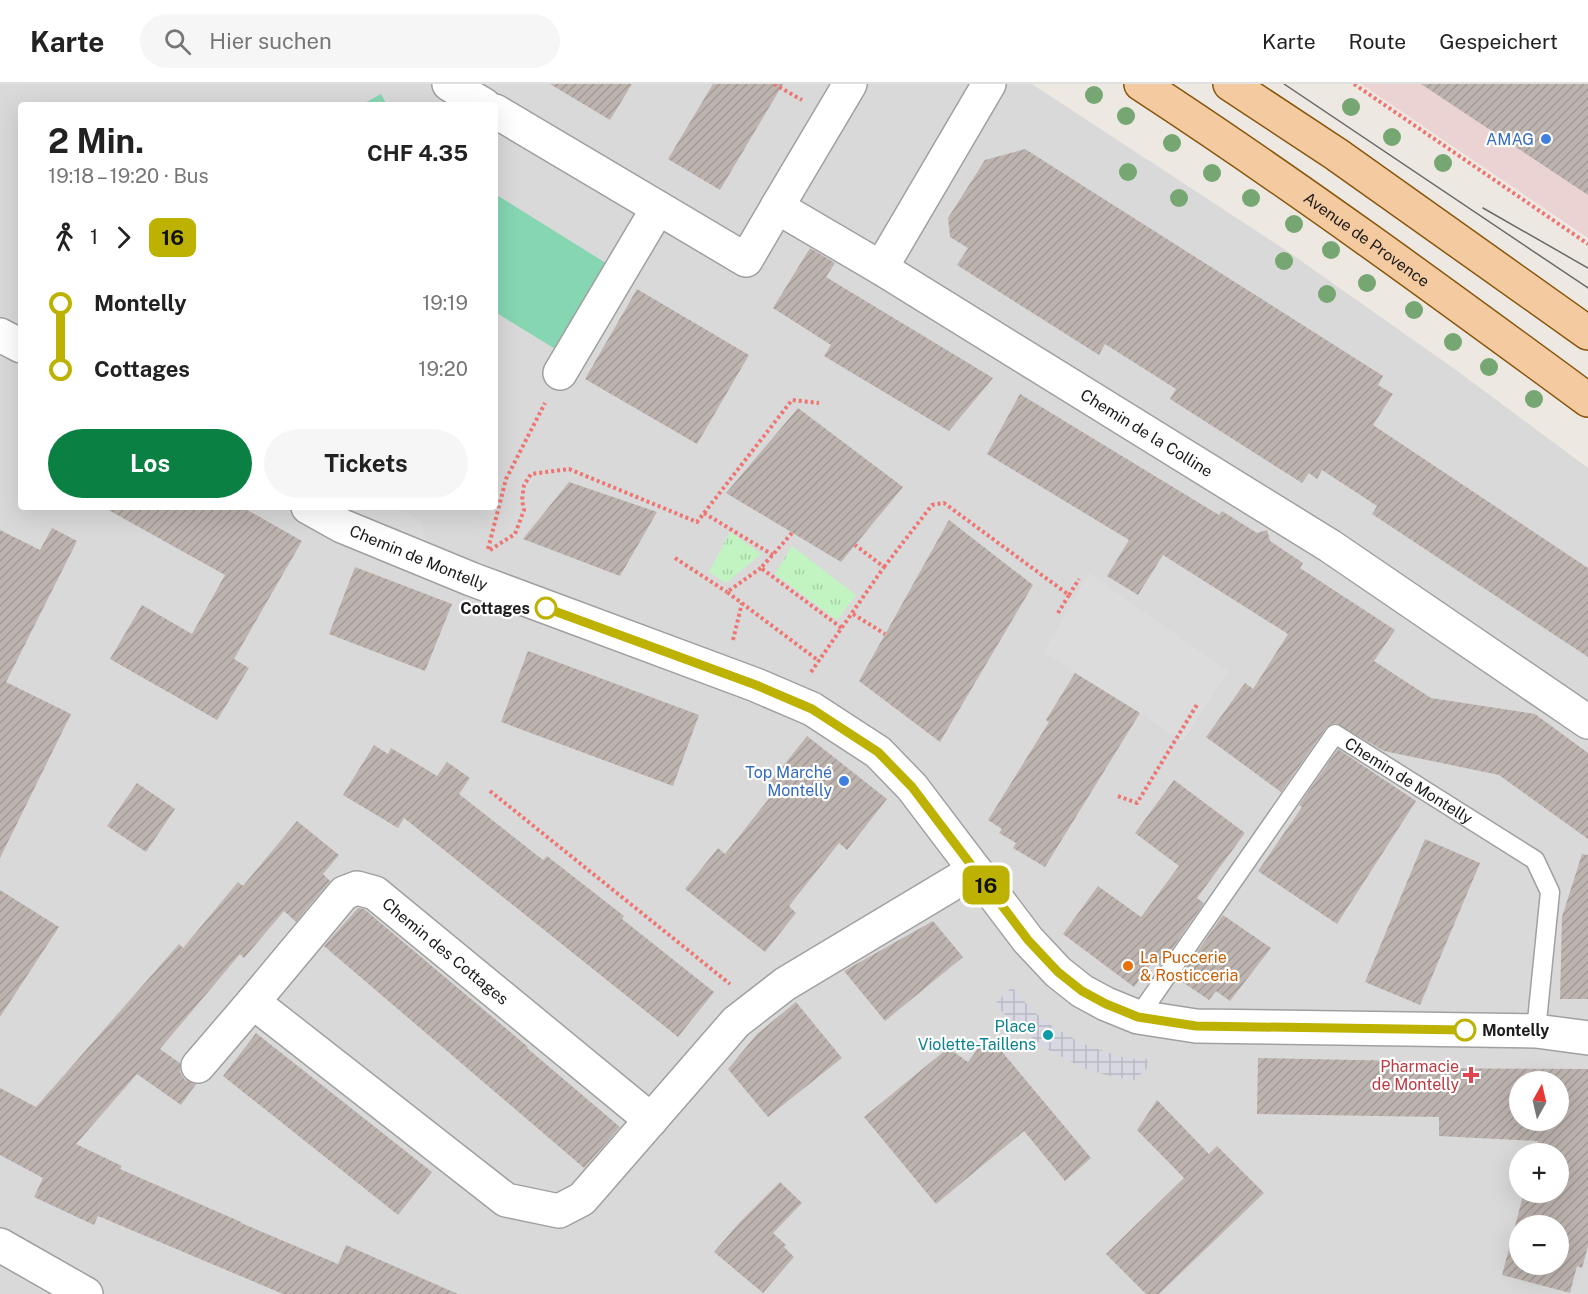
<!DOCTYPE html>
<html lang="de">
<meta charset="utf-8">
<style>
:root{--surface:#fff;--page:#f6f6f6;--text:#222;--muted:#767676;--line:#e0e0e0;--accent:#0b8043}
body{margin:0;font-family:"Public Sans",sans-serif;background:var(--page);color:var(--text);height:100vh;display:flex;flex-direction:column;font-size:22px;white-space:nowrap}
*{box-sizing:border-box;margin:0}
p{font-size:20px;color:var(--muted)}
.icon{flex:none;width:33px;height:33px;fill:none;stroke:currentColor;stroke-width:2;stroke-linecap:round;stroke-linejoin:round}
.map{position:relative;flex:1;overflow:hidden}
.panel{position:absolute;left:18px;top:18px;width:480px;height:408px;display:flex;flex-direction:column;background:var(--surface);border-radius:6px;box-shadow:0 6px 24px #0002}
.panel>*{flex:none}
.badge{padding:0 12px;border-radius:9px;font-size:21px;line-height:39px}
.needle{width:39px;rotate:8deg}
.fabs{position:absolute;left:1509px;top:987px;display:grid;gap:12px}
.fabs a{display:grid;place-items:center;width:60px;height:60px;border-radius:50%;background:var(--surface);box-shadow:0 6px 24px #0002;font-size:30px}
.map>.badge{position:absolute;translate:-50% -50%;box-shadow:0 0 0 3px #fff}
.legs{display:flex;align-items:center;gap:9px;height:66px;padding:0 30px;font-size:20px}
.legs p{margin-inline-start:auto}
.summary{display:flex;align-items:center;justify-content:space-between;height:102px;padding:0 30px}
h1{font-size:33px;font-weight:700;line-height:45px}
.action{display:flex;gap:12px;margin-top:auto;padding:12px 30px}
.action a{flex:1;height:69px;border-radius:36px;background:var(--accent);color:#fff;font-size:24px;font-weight:700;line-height:69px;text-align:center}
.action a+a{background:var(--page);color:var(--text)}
ul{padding:0 30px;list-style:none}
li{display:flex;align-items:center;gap:21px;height:66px;font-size:22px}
li i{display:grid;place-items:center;width:9px;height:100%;margin:0 8px;background:currentColor}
li i::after{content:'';width:15px;height:15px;margin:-8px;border:4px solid;border-radius:50%;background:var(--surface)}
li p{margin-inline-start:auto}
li:first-child i{background:linear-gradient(#0000 50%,currentColor 0)}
li:last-child i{background:linear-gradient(currentColor 50%,#0000 0)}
header{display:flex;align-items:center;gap:36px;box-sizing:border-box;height:84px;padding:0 30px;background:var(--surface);border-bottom:2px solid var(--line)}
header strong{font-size:28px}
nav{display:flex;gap:33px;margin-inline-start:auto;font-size:21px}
.search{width:420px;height:54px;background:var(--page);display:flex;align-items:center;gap:15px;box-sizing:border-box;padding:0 21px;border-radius:33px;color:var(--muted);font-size:22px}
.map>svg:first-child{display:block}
</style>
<header>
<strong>Karte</strong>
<div class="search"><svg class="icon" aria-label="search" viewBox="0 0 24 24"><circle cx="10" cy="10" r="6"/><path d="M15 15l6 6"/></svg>Hier suchen</div>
<nav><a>Karte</a><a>Route</a><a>Gespeichert</a></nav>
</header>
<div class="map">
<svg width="1588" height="1210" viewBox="0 0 1588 1210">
<defs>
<pattern id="park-tufts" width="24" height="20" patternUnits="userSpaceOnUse" patternTransform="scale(1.5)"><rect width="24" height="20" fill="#c2f4c2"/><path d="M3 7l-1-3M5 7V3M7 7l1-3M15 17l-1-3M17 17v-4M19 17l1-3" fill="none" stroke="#a6d1a6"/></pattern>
<pattern id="plaza-grid" width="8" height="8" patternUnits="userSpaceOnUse" patternTransform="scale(1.5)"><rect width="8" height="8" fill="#d7d8e2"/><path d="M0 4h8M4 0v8" fill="none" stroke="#b8b9c1"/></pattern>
<pattern id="building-hatch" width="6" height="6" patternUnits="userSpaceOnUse" patternTransform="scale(1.5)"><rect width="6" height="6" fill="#bdb4af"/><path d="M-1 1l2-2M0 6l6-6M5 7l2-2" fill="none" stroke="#a29a96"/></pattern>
</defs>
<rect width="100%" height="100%" fill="#ede8e2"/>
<!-- residential -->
<path fill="#dad9d9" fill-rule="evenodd" d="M 0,0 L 1032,0 L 1287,167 L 1456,286 L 1588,384 L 1588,1210 L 0,1210 ZM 21,21 L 495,21 L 495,423 L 21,423 ZM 1520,998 L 1558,998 L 1558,1036 L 1520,1036 ZM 1520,1070 L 1558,1070 L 1558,1108 L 1520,1108 ZM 1520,1142 L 1558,1142 L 1558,1180 L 1520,1180 Z"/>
<!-- commercial -->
<polygon fill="#ecd3d3" points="1361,0 1588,0 1588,154"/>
<!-- park -->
<g fill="url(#park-tufts)">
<polygon points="730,448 761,470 726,499 709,488"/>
<polygon points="792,462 856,511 837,536 775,490"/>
</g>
<!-- pitch -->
<g fill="#86d6b2">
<polygon points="381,10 387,21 361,21"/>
<polygon points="495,110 609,181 557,266 495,228"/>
</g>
<!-- parking -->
<g fill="#dcdcdc">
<polygon points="345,423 395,423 421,436 425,456 413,459"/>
<polygon points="1089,489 1228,587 1183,657 1044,568"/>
</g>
<!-- plaza -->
<polygon fill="url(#plaza-grid)" points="1012,903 1031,925 1050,941 1081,959 1103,967 1129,975 1148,975 1147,984 1135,996 1113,993 1083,984 1047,965 1018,944 995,920"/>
<!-- building -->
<g fill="url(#building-hatch)" fill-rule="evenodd">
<polygon points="550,0 632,0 610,36"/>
<polygon points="713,0 783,0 720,106 668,75"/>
<polygon points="1421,0 1588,0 1588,111"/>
<polygon points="1025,65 1383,292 1378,301 1393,310 1373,341 1588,484 1588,573 1372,430 1377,422 1322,386 1317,395 1309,389 1302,399 1170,315 1176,305 1105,260 1099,271 957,181 968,164 950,153 948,134 985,76"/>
<polygon points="810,164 835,179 826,193 993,294 949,347 824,272 831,261 773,224"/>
<polygon points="637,205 749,271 697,360 585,295"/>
<polygon points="1020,310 1219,431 1222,427 1257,449 1267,446 1270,457 1303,479 1300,484 1395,546 1374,577 1431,614 1535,630 1588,669 1588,755 1499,691 1384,667 1336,639 1331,640 1326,644 1281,708 1206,653 1245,599 1253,605 1288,550 1163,471 1138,511 1107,492 1129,456 987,370"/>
<polygon points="798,324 903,403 841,478 726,409"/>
<polygon points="569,398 657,428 620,492 523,455"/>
<polygon points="103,423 242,423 302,457 234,575 249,584 217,636 110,575 142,521 192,550 225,491"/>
<polygon points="949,436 1033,501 940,658 859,597"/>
<polygon points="52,444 77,457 6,598 71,630 0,774 0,446 40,466"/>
<polygon points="355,483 452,520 425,587 329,550"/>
<polygon points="528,567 699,631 673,702 501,638"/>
<polygon points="1075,589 1140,629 1045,783 1013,764 1016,759 999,749 1002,745 988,736 1049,638 1046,636"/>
<polygon points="807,652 887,715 847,766 839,759 789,822 796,829 765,868 685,805 718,764 725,770 775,707 768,701"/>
<polygon points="374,661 388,670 391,664 437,692 447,678 470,694 459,710 543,776 547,772 624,832 622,835 714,908 678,953 404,734 398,744 343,711"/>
<polygon points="1338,665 1416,717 1337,840 1258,787 1302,723 1299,721"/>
<polygon points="1174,696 1245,749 1197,814 1204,819 1160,882 1153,877 1134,903 1063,850 1098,802 1141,833 1179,782 1135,749"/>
<polygon points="137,699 175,725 146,768 107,742"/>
<polygon points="297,737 339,771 323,790 330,797 296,838 284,827 244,874 240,870 160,965 180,979 180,988 185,996 196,1000 181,1021 137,990 76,1060 122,1082 120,1085 241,1138 241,1139 338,1180 346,1161 458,1210 283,1210 98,1132 94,1141 34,1113 43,1094 0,1071 0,1004 36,1023 179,860 183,864 238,798 243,802"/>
<polygon points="1425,755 1480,779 1420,921 1365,898"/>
<polygon points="1582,770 1588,771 1588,915 1560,915 1562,833"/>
<polygon points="0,806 59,843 0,933"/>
<polygon points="358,824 364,825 528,963 527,964 620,1043 584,1084 324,862"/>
<polygon points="1223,831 1271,864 1230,917 1216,907 1209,916 1178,895"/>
<polygon points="933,837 963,873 885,937 844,887"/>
<polygon points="796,918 842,974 768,1033 728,985 757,950"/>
<polygon points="256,949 432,1088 398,1131 223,992"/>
<polygon points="988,951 1091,1074 1065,1097 1024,1047 936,1120 864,1033 948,964 968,978"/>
<path d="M 1258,974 L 1406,977 L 1406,984 L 1588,985 L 1588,1162 L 1582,1184 L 1577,1182 L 1570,1209 L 1502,1191 L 1524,1108 L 1558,1108 L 1558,1070 L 1534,1070 L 1538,1057 L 1439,1052 L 1439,1033 L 1257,1030 ZM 1520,998 L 1558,998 L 1558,1036 L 1520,1036 ZM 1520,1142 L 1558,1142 L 1558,1180 L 1520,1180 Z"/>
<polygon points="1157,1016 1209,1070 1217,1062 1264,1109 1159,1210 1146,1210 1106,1170 1184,1094 1137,1046"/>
<polygon points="780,1098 802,1119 773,1149 786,1161 784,1163 794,1173 763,1209 714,1168 739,1139"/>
</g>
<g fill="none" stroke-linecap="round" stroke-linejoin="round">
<!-- lane casing -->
<g stroke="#a0a0a0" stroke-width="21">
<g id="lane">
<path id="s1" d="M 1138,933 L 1335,650 L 1535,776 L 1550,808 L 1536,947"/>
</g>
</g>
<!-- street casing -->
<g stroke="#a0a0a0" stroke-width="36">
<g id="street">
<polyline points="449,0 484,21"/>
<path id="s2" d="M 989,0 L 881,184 L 1330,462 L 1588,638"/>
<polyline points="495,27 746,176 777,123 881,184"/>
<polyline points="777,123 850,0"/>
<polyline points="0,251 21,262"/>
<polyline points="560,289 658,124"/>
<path id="s3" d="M 308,423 L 342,442 L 471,495 L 756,601 L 812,625 L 878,668 L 912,703 L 1028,856 L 1058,888 L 1082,907 L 1106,920 L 1138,933 L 1196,942 L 1536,947 L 1588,954"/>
<path id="s4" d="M 253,918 L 344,809 L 357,804 L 375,809 L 651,1036"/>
<polyline points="198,982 253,918 506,1116 559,1127 582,1115 736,938 785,900 975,786"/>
<polyline points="0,1161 86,1210"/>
</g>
</g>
<!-- primary casing -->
<g stroke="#88560c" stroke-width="36">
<g id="primary">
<path id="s5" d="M 1141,0 C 1294,100 1441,208 1588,316"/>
<polyline points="1230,0 1336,70 1588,249"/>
</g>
</g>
<!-- path -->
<g stroke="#ee7672" stroke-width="4" stroke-dasharray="3 3" stroke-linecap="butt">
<polyline points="774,0 802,16"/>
<polyline points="1354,0 1588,160"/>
<polyline points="704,429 792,316 819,319"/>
<polyline points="792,449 761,484 843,545"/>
<polyline points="488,465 506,395 545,319"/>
<polyline points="490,466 515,450 524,426 522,416 524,401 531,390 569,385 697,438 704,429 773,471"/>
<polyline points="675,474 727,508"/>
<polyline points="884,483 932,421 944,419 1069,511 1058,529"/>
<polyline points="761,484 727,508 819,577"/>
<polyline points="1069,511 1079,495"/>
<polyline points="853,530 885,550"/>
<polyline points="733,556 742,519"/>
<polyline points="811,588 884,483 855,461"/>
<polyline points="490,707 730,900"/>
<polyline points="1118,712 1137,719 1198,619"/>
</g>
<!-- lane -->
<use href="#lane" stroke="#fff" stroke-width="18"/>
<!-- street -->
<use href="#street" stroke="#fff" stroke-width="33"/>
<!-- primary -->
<use href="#primary" stroke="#f4caa0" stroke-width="33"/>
<!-- tram -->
<g stroke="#6a6a6a" stroke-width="1.5">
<polyline points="1284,0 1588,204"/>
<polyline points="1483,124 1588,184"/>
</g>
</g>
<!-- trees -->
<g fill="#76a671">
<circle cx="1094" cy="11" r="9"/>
<circle cx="1351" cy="23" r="9"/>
<circle cx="1126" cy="32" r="9"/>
<circle cx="1392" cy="53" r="9"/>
<circle cx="1172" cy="59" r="9"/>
<circle cx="1443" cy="79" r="9"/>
<circle cx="1128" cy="88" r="9"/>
<circle cx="1212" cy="89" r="9"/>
<circle cx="1179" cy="114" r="9"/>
<circle cx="1251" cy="114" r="9"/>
<circle cx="1294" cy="140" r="9"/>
<circle cx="1331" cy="166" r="9"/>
<circle cx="1284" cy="177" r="9"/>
<circle cx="1367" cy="199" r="9"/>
<circle cx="1327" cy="210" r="9"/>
<circle cx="1414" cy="226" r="9"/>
<circle cx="1453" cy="258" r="9"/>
<circle cx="1489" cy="283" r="9"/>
<circle cx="1534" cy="315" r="9"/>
</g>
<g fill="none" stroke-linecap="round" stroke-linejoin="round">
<!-- line-1 casing -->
<g stroke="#fff" stroke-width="14">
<polyline id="line-1" points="546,524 756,601 812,625 878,668 912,703 1028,856 1058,888 1082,907 1106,920 1138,933 1196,942 1465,946"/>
</g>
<!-- line-1 -->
<use href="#line-1" stroke="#bdb202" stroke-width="9"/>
</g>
<!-- markers -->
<g fill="#3f7fe0" stroke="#fff" stroke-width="2">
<circle cx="1546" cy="55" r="6"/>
<circle cx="844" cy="697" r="6"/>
</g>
<g fill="#fff" stroke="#bdb202" stroke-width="3">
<circle cx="546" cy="524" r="10"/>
<circle cx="1465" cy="946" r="10"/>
</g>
<circle fill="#e8710a" stroke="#fff" stroke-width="2" cx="1128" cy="882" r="6"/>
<circle fill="#0f9aa8" stroke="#fff" stroke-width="2" cx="1048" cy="951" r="6"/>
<path fill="#e0444e" stroke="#fff" stroke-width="2" d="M1468 982h6v6h6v6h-6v6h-6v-6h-6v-6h6z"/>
<g text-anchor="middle" stroke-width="4.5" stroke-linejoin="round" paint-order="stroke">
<!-- shop labels -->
<g font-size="16" fill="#366cbe" stroke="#fff" text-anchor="end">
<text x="1534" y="61">AMAG</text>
<text x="832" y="694">Top Marché<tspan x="832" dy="18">Montelly</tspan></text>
</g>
<!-- street labels -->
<g font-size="16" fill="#1c1c1c" stroke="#fff">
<text dy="6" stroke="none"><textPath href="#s5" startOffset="274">Avenue de Provence</textPath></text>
<text dy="6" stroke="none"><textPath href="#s2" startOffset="526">Chemin de la Colline</textPath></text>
<text dy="6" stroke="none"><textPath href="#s3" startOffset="122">Chemin de Montelly</textPath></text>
<text dy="6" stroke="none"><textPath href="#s1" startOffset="432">Chemin de Montelly</textPath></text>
<text dy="6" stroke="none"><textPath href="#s4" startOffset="266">Chemin des Cottages</textPath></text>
</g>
<!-- stop labels -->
<g font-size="16" font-weight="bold" fill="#1c1c1c" stroke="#fff" text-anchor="end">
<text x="530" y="530">Cottages</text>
<text x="1482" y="952" text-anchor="start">Montelly</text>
</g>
<!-- food labels -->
<g font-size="16" fill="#c56008" stroke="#fff" text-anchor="start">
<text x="1140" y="879">La Puccerie<tspan x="1140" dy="18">&amp; Rosticceria</tspan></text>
</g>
<!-- culture labels -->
<g font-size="16" fill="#0d838f" stroke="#fff" text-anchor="end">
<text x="1036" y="948">Place<tspan x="1036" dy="18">Violette-Taillens</tspan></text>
</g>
<!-- health labels -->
<g font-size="16" fill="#be3a42" stroke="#fff" text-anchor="end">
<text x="1459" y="988">Pharmacie<tspan x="1459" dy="18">de Montelly</tspan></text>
</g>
</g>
</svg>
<div class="fabs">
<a><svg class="needle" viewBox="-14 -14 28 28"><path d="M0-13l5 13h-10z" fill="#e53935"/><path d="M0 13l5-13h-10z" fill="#767676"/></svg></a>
<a>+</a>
<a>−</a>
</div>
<b class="badge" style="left:986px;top:801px;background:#bdb202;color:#111">16</b>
<section class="panel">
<div class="summary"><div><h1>2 Min.</h1><p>19:18 – 19:20 · Bus</p></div><b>CHF 4.35</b></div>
<div class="legs"><svg class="icon" aria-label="walk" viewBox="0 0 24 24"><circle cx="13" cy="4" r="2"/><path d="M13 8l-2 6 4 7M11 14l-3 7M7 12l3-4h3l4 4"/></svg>1<svg class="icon" aria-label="forward" viewBox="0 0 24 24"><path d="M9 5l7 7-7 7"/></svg><b class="badge" style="background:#bdb202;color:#111">16</b></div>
<ul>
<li><i style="color:#bdb202"></i><b>Montelly</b><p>19:19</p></li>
<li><i style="color:#bdb202"></i><b>Cottages</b><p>19:20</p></li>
</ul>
<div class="action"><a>Los</a><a>Tickets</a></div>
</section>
</div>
